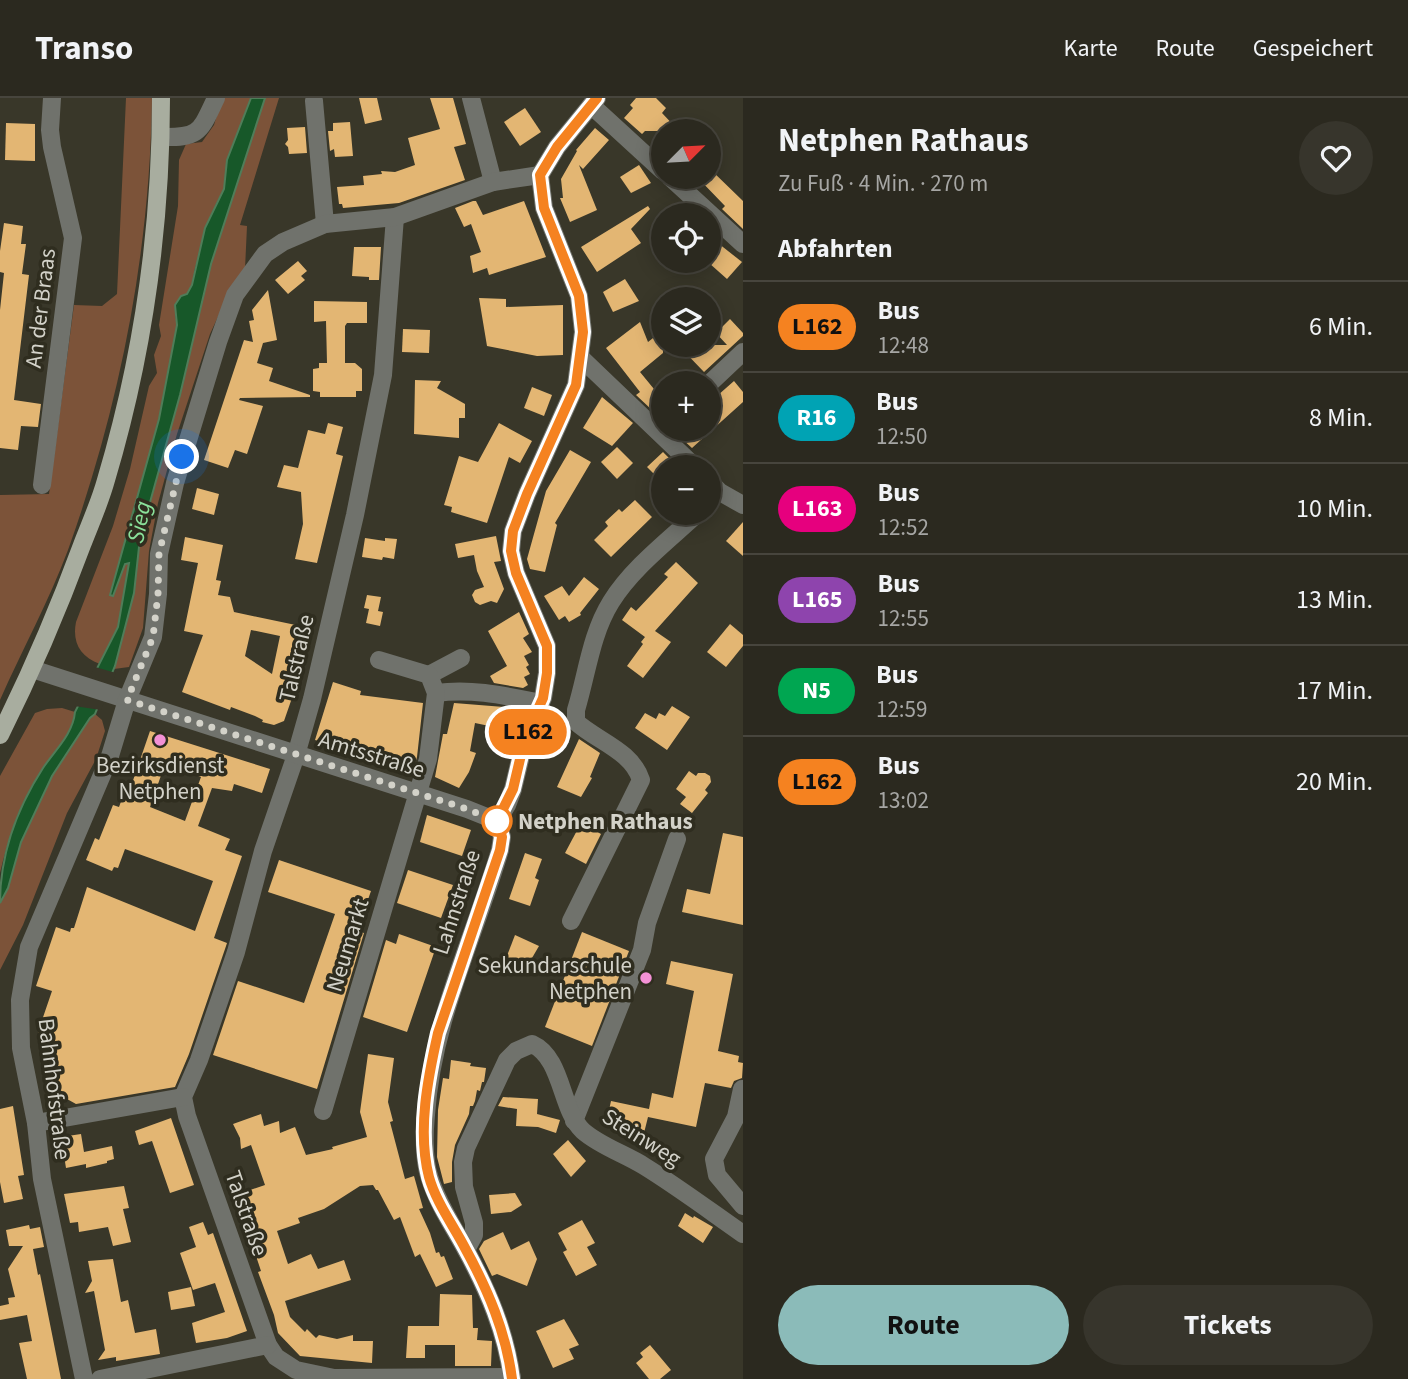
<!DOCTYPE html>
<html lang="de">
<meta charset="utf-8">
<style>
:root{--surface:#2b291f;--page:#37352c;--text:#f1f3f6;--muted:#a6a6a4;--line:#47453d;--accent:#8bbbb9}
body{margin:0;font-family:"Source Sans 3",sans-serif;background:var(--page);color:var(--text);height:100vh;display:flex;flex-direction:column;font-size:26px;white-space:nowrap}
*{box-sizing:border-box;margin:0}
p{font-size:23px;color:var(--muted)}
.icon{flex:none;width:38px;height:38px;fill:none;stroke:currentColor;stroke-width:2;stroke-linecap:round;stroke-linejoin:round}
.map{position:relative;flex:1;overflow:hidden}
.drawer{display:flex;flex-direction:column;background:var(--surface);width:665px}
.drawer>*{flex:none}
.badge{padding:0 14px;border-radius:23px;font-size:24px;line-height:46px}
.needle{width:46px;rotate:66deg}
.fabs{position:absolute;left:651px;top:21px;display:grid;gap:14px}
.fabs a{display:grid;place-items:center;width:70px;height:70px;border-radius:50%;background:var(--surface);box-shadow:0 4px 18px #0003,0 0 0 2px var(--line);font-size:35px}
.you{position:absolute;width:35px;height:35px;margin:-18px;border:5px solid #fff;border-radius:50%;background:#1a73e8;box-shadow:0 0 0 10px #1a73e833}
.map>.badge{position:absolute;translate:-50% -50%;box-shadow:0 0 0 4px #fff}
h2{padding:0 35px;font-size:26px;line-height:63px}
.round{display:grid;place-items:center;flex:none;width:74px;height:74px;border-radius:37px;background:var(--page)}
.head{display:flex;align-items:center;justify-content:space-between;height:119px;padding:0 35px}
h1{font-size:33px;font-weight:700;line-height:52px}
.action{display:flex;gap:14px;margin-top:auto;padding:14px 35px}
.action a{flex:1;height:80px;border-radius:42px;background:var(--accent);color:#111;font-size:28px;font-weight:700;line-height:80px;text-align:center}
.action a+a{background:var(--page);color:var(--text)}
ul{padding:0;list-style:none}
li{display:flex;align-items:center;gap:21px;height:91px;padding:0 35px;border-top:2px solid var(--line)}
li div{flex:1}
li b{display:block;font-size:26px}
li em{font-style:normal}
li .badge{min-width:77px;font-weight:700;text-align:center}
header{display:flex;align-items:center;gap:42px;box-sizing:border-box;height:98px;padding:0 35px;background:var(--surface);border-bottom:2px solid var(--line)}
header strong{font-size:33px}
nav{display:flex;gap:38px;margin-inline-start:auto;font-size:24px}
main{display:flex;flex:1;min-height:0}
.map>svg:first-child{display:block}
</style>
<header>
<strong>Transo</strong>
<nav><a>Karte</a><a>Route</a><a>Gespeichert</a></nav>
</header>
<main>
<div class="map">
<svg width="743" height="1281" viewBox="0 0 743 1281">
<rect width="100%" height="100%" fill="#393729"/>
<!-- green -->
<g fill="#7c5339">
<path d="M 126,0 L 152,0 C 150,154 120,307 68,452 C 49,503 22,552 0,602 L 0,397 L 49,396 L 74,207 L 102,208 L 117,196 Z"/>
<path d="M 222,0 L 251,0 L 227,62 L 224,91 L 216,106 L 195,170 L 192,187 L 175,216 L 177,227 L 159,321 L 110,497 L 116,490 L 125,466 L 130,465 L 118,529 L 100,566 C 80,559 72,544 76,524 L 113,428 L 130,371 L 149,288 L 157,275 L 154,257 L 161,238 L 159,227 L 178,108 L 179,62 L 186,46 L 202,44 L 214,27 Z"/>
<polygon points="265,0 279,0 240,127 247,128 245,171 233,186 210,236 177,336 158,405 149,453 143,530 129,569 114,571 134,495 140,440 180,297 211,166"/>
<path d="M 62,610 L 75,614 C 73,638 53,654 41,675 C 22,707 8,739 0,775 L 0,678 L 35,615 L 47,611 Z"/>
<polygon points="95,616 102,622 105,633 96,661 67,715 23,827 0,872 0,805 8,790 21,744 52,678 90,620"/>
</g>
<!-- water -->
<path fill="#175829" stroke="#4f7d59" stroke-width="2" d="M 251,0 L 265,0 L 211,166 L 180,297 L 140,440 L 134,495 L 115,568 L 95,616 L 90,620 L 52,678 L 21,744 L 8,790 L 0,805 C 0,755 16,712 43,670 C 55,652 73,636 75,614 L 118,529 L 129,465 L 125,466 L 113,498 L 110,497 L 159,321 L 177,227 L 175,207 L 181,198 L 187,196 L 192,187 L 205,130 L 224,91 L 227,62 Z"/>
<!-- pier -->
<polygon fill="#393729" points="95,569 116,575 101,612 74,608"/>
<!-- building -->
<g fill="#e3b673" fill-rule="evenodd">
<polygon points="359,0 377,0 382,22 365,26"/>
<polygon points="430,0 453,0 466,46 454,49 465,82 399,105 343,110 342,106 339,106 337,89 364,87 363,78 382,76 381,73 395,74 415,67 408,40 440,31"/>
<polygon points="636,0 656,0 666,10 662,15 679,33 645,33 642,36 624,20 633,10 630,7"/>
<polygon points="525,10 541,34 520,48 504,24"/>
<polygon points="350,24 353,58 335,59 334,51 330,53 328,33 333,33 333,25"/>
<polygon points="6,25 35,26 35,63 5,62"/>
<polygon points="305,29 307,55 289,56 288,49 285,46 288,42 287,30"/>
<polygon points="595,30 609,42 583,71 579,67 597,112 570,124 560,100 563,100 561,81 577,53 576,52"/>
<polygon points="639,67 651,85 631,95 620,79"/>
<polygon points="709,70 743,103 743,131 722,111 725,108 697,79 709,79"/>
<polygon points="473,103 476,103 483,117 524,103 546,159 489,177 487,170 473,175 470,158 481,154 471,126 464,129 455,110"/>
<polygon points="648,108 650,111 631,131 641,145 597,174 581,149"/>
<polygon points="4,125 23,128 21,146 26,146 22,176 29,177 14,302 41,306 38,329 21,328 18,352 0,350 0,212 4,175 0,174 0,153"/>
<polygon points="709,138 742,164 727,181 709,165"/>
<polygon points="354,149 381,149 379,182 369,182 369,179 352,178"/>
<polygon points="298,163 307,173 301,178 305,182 288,196 275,182"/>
<polygon points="625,181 639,203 613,214 603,194"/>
<polygon points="268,192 277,242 263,245 257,265 273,270 269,283 310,297 310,299 240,300 239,302 263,308 247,356 235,352 228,370 204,362 244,242 253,244 249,223 254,222 252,212"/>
<polygon points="479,200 506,201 506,209 563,207 563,257 537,258 487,248"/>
<polygon points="314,203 367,204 367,225 347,225 345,228 345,265 355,265 362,271 362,293 356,293 356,299 320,299 320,294 313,293 313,271 319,270 319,265 327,265 326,223 314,224"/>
<polygon points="730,221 743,235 743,238 704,274 678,247 727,247 716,235"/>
<polygon points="640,224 648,244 663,232 663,255 640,274 663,302 652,312 636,297 640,294 606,250"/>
<polygon points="403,231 430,232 429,255 402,254"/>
<polygon points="415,282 441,283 437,290 465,306 465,320 459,320 459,340 414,336"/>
<polygon points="734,283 743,294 743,304 692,350 681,340 692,331 709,331 709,305"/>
<polygon points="532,289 552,297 544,318 524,310"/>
<polygon points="602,299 633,325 612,348 583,330"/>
<polygon points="328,325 343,329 336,356 343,358 317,465 295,461 303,426 301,394 277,389 284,367 298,370 308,332 325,336"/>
<polygon points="499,325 532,343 520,365 509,359 487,425 451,414 452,409 444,407 459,358 478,364"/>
<polygon points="617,349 633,365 617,381 601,364"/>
<polygon points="570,352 591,364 555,425 557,427 545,474 530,471 527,461 546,393"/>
<polygon points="663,354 678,369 663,369 663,385 647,369"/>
<polygon points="197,390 219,396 214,417 192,411"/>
<polygon points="635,402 652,419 611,459 594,442 608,428 605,424 619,411 622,414"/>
<polygon points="743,424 743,458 726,443"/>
<polygon points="496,438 501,463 494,464 504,491 497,505 491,503 480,507 475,504 472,497 475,492 484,489 477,473 474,457 458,460 455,446"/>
<path d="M 185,439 L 223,447 L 216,482 L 221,483 L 218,497 L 230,499 L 234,514 L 310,530 L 301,574 L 284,623 L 274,627 L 262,624 L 263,622 L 255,618 L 231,609 L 230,612 L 182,594 L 203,537 L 184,533 L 198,465 L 181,462 ZM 251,532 L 280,538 L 272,576 L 245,558 Z"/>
<polygon points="365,440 385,443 385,440 397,441 394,461 383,459 382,462 362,459"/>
<polygon points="676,464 698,485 655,533 671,544 643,580 627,568 643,546 641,544 645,539 622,522 631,509 636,513 668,479 664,476"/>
<polygon points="584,479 599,491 580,515 581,517 569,524 565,518 559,522 544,498 562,488 569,498"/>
<polygon points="367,497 381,499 378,513 383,514 380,528 366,525 369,511 364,510"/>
<polygon points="519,514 529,536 523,540 532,554 524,558 529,567 526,569 530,576 524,579 528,587 523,590 494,585 490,578 507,568 488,533"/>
<polygon points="730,526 743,537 743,548 726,569 707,554"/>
<polygon points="333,584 361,593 360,597 423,605 417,659 412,675 341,653 342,650 315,642"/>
<polygon points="454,605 504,609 499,630 475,625 470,653 476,655 469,674 459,690 435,679 443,636 447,636"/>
<polygon points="672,608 690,619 667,652 635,630 645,615 656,621 659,615 665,618"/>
<path d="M 150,633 L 270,671 L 262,695 L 234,686 L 232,693 L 212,690 L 198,728 L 230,741 L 225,752 L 242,758 L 214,840 L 227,845 L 225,851 L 189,956 L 175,989 L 76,1006 L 49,991 L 38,934 L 52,893 L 36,888 L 56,829 L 70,834 L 71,830 L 74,830 L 87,789 L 195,833 L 213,783 L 125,751 L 118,770 L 114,769 L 112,773 L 86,762 L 95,740 L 99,742 L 113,707 L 119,709 L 123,698 L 127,700 ZM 165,666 L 201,679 L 185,723 L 150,709 Z"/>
<polygon points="579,641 600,655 590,679 592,680 581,699 557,689"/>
<polygon points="689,673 696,678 698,675 705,675 710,678 711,684 705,692 708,695 692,715 680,706 686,699 676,691"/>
<polygon points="427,717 471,732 462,758 420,744"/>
<polygon points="581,725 601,736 586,766 565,755"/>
<polygon points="723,735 743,739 743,827 682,814 687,791 710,796"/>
<polygon points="525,755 542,761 535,780 539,782 530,808 509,801"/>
<polygon points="279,762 371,793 357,833 364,835 317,991 213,957 238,883 304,905 335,816 268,794"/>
<polygon points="408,772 453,787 441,820 397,805"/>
<polygon points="582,834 629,853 592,948 545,929"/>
<polygon points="399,836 436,849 407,934 363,919 386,842 396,846"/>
<polygon points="515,837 539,848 525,872 505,863"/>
<polygon points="671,863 733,876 718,953 739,958 738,964 743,965 742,980 734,983 731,990 705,985 696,1029 648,1019 644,1035 606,1026 611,1003 649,1011 652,995 673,1000 694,893 666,886"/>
<polygon points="368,956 394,960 388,1004 393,1023 390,1024 405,1081 414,1078 423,1110 419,1111 430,1135 436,1155 439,1154 441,1159 444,1158 453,1181 436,1189 420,1156 415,1159 400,1119 394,1122 378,1092 376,1092 373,1087 360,1088 324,1111 298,1120 300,1125 277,1133 288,1166 311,1156 318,1171 344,1162 351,1182 285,1203 290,1219 305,1234 307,1231 316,1240 319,1237 337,1241 353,1237 353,1243 373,1243 372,1265 300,1258 278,1235 274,1217 258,1174 261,1173 255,1155 257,1154 235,1097 265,1087 251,1047 241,1051 240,1040 233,1026 261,1016 264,1028 279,1023 280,1035 295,1029 306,1057 333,1051 332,1049 367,1039 360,1014"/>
<polygon points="451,962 471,965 470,968 486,970 484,984 482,984 480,993 477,992 475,1003 473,1008 470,1008 469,1016 455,1047 452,1064 452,1084 444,1086 437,1059 438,1012 443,980 449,981"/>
<polygon points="503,999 538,1001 537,1016 560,1022 556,1035 538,1029 516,1028 517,1011 498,1008"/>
<polygon points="13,1008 24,1077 18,1078 23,1101 4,1105 0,1084 0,1011"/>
<polygon points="171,1020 194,1087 170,1095 152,1043 139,1047 135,1033"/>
<polygon points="81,1036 84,1054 112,1048 114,1061 107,1063 107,1065 86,1070 86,1066 66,1070 61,1039"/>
<polygon points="568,1042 586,1063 571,1079 553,1056"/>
<polygon points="124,1088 129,1110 123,1111 131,1144 113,1148 108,1129 79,1134 78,1124 70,1125 64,1096"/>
<polygon points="515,1095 522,1107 511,1114 491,1116 489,1097"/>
<polygon points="685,1115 693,1120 694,1118 713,1129 703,1145 678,1128"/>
<polygon points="582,1122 595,1145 587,1149 597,1167 576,1178 563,1154 567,1152 558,1135"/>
<polygon points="203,1124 208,1137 213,1135 247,1233 227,1240 196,1245 192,1225 225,1214 215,1185 193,1192 180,1155 196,1149 189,1129"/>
<polygon points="29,1127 30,1131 40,1129 44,1149 33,1151 38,1177 40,1176 61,1281 27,1281 19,1245 32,1243 27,1217 0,1222 0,1208 9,1206 8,1200 15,1199 8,1171 23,1148 9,1148 6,1132"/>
<polygon points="503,1134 511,1152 529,1143 537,1161 527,1188 497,1176 492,1178 479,1151 484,1143"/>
<polygon points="113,1161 121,1204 128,1202 135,1235 156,1231 160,1256 116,1263 116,1259 98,1262 105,1252 94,1193 85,1195 92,1183 88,1163"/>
<polygon points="191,1189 195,1208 171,1212 168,1194"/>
<polygon points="440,1196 472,1197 473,1230 478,1230 477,1242 492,1243 491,1268 455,1268 455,1247 425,1247 425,1260 406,1260 408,1228 439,1228"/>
<polygon points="564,1221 579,1247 569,1251 574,1261 553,1270 536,1233"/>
<polygon points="650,1247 671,1272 660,1281 649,1281 636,1265 643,1259 640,1255"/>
</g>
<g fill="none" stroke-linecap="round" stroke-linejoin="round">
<!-- minor -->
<g stroke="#70726c" stroke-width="18">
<polyline points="471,0 493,84"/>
<polyline points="314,3 325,126"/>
<polyline points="591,7 663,73"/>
<path d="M 161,39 C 201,40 200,33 216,0"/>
<polyline points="670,79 743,146"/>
<polyline points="395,119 383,277 355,417 312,601 296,657 263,753 236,854 199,962 183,999 187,1018 268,1247 276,1259 296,1272 334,1280 512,1279"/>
<polyline points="581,260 695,369"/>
<polyline points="709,286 743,254"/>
<polyline points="709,383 720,394 743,407"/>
<polyline points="42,387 73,140 52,49 50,32 52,0"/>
<polyline points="32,571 467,711 497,723"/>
<polyline points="429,577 461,560"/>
<path d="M 436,595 C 473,590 506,598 541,605"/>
<path d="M 571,823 L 641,682 C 632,653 597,643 576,624 L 576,612 C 587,576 591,536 611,504 C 632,470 669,442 698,415"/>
<polyline points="742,991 736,1019 714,1061 717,1077 743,1108"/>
<polyline points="323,1013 428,661 436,595 429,577 379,562"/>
<polyline points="574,1023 642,852 647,825 677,741"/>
<polyline points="36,1025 183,999"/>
<path d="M 466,1152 L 474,1137 L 474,1125 L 464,1089 L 463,1064 L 466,1050 L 507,962 L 516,953 L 532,946 C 563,960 560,1011 583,1033 C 600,1048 625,1056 644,1068 C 678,1089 710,1113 743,1136"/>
<polyline points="84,1281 42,1081 36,1025 21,950 20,902 29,849 110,658 127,602 153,539 158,496 159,456 175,385 218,244 235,197 265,156 283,144 325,126 395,119 493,84 540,77"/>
<polyline points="100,1281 268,1247"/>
<path d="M 512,1281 C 506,1234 488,1193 466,1152 C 453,1128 438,1106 430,1081 C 423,1061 424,1038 426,1017 C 432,924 474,840 500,752 L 502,739 L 497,723 L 507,707 L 513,691 L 525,641 L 543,600 L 547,575 L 547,548 L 516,475 L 511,453 L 513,433 L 527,396 L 576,287 L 583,234 L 579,198 L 544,110 L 540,77 L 557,49 L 597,0"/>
</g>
<!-- major -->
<path stroke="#a8ad9f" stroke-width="18" d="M 0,637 C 31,575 58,512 82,447 C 90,426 100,404 106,382 C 143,258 161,129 161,0"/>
</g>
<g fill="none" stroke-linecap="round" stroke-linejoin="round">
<!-- line casing -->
<g stroke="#fff" stroke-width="16">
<path id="line" d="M 512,1281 C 506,1234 488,1192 465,1150 C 453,1127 436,1104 429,1079 C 417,1033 428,979 438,935 L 500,752 L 502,739 L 497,723 L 513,691 L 525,640 L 543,600 L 547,575 L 547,548 L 516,475 L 511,453 L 513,433 L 527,396 L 576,287 L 583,234 L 579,198 L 544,110 L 540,77 L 557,49 L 597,0"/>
</g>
<!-- line -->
<use href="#line" stroke="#f58220" stroke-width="10"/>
<!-- walk -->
<polyline stroke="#d3d2c9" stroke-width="7" stroke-dasharray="0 12.6" points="182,359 159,456 158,496 153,539 127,602 467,711 497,723"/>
</g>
<!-- markers -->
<g fill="#f391d5" stroke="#2f2d1f" stroke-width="2.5">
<circle cx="160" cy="642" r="7"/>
<circle cx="646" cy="880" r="7"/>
</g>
<circle fill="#fff" stroke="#f58220" stroke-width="3.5" cx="497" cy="723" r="14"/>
<g text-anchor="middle" stroke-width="7" stroke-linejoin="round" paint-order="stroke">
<!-- street labels -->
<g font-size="23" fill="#d3d2c9" stroke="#2f2d1f">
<text transform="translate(40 210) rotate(-83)" y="8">An der Braas</text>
<text transform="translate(296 560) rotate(-77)" y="8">Talstraße</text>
<text transform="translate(372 656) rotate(17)" y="8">Amtsstraße</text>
<text transform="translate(456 804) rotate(-72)" y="8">Lahnstraße</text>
<text transform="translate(347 847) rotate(-73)" y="8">Neumarkt</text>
<text transform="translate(55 991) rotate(83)" y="8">Bahnhofstraße</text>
<text transform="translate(642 1039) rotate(32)" y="8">Steinweg</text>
<text transform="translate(247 1115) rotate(71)" y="8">Talstraße</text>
</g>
<!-- poi labels -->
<g font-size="23" fill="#d3d2c9" stroke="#2f2d1f">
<text x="160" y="675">Bezirksdienst<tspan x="160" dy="26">Netphen</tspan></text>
<text x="632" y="875" text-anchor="end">Sekundarschule<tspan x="632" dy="26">Netphen</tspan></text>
</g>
<!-- stop labels -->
<g font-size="23" font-weight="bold" fill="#d3d2c9" stroke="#2f2d1f" text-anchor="start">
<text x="518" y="731">Netphen Rathaus</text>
</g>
<!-- water labels -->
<g font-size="24" font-style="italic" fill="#8ae19a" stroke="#2f2d1f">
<text transform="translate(139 424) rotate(-79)" y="8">Sieg</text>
</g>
</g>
</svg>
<div class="fabs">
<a><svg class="needle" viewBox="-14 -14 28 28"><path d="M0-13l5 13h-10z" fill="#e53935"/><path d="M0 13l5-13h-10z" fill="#a6a6a4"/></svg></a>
<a><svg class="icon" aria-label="locate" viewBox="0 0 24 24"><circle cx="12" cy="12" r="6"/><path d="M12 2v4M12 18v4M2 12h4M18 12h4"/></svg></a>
<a><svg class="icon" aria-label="layers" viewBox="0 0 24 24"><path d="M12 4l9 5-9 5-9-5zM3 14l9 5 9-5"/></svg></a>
<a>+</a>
<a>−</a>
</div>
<div class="you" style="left:182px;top:359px"></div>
<b class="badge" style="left:528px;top:634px;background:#f58220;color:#111">L162</b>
</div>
<section class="drawer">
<div class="head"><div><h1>Netphen Rathaus</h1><p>Zu Fuß · 4 Min. · 270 m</p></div><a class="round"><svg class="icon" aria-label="heart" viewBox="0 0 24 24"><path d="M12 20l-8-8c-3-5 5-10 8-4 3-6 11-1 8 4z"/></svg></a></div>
<h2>Abfahrten</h2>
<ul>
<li><span class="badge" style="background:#f58220;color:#111">L162</span><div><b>Bus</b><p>12:48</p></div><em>6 Min.</em></li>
<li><span class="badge" style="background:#00a3b4;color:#fff">R16</span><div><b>Bus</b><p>12:50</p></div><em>8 Min.</em></li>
<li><span class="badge" style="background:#e6007e;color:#fff">L163</span><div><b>Bus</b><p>12:52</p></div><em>10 Min.</em></li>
<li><span class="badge" style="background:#8e44ad;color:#fff">L165</span><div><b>Bus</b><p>12:55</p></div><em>13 Min.</em></li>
<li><span class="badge" style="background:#00a651;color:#fff">N5</span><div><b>Bus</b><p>12:59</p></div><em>17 Min.</em></li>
<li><span class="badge" style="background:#f58220;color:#111">L162</span><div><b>Bus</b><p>13:02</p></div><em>20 Min.</em></li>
</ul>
<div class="action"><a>Route</a><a>Tickets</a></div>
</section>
</main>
